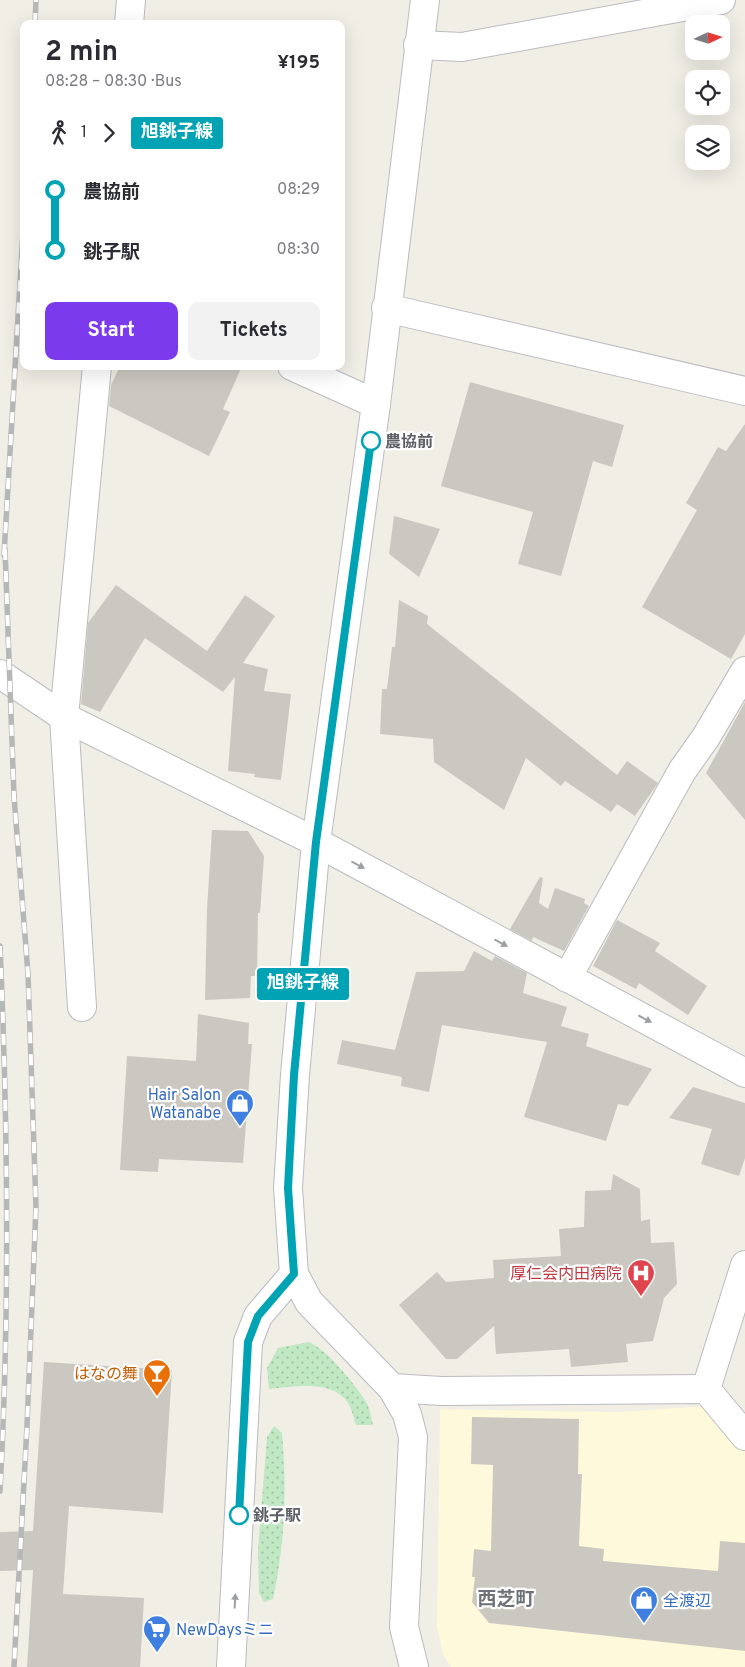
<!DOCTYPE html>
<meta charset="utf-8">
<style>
:root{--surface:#fff;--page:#f2f2f3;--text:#2b2b33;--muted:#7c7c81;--accent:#7c3aed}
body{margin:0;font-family:Overpass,"Noto Sans JP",sans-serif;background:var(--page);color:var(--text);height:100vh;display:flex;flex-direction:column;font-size:19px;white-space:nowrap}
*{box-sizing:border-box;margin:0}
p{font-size:16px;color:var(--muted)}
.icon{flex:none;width:28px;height:28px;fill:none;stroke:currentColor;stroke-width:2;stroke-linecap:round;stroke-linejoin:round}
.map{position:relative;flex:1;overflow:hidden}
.side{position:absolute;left:20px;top:20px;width:325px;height:350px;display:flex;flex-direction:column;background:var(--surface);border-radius:10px;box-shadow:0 5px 20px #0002}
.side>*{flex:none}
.badge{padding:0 10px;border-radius:4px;font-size:18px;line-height:32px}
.needle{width:32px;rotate:86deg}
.buttons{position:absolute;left:685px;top:15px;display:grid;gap:10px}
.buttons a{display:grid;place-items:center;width:45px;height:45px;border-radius:10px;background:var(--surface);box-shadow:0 5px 20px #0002;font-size:25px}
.map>.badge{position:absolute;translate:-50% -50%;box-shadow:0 0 0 2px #fff}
.legs{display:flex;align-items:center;gap:8px;height:55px;padding:0 25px;font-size:16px}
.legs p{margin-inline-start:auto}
.overview{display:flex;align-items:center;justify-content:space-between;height:85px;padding:0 25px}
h1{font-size:28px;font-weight:700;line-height:38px}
.primary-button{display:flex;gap:10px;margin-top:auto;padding:10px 25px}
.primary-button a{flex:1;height:58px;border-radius:10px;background:var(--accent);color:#fff;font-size:20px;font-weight:700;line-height:58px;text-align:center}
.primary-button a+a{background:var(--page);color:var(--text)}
ul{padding:0 25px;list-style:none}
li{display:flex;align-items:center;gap:18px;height:60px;font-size:19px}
li i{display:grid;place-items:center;width:8px;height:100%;margin:0 6px;background:currentColor}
li i::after{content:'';width:12px;height:12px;margin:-6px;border:4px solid;border-radius:50%;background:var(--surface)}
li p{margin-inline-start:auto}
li:first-child i{background:linear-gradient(#0000 50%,currentColor 0)}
li:last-child i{background:linear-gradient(currentColor 50%,#0000 0)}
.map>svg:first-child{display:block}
</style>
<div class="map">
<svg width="745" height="1667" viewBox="0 0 745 1667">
<defs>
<pattern id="garden-dots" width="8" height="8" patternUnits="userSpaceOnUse" patternTransform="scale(1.25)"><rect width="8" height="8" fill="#c0e9c3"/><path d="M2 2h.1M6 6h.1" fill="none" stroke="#9fc0a2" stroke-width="1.8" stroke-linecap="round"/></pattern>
</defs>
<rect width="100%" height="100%" fill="#f0eee5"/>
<!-- commercial -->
<polygon fill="#fff9db" points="736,1404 745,1416 745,1667 451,1667 443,1654 437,1627 440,1409 620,1412"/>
<!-- garden -->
<g fill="url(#garden-dots)">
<path d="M 309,1342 C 326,1349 356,1385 366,1402 C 370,1408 371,1418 373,1425 L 356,1425 C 354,1419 352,1409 348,1403 C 332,1379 294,1387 269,1389 L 267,1368 L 278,1348 Z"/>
<path d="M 274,1426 L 282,1433 C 287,1493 285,1541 273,1599 L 264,1602 L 259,1593 L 258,1549 L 267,1437 Z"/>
</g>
<!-- building -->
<g fill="#cbc8c2">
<polygon points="120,366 242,366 223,409 230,412 209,456 109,406 111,385"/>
<polygon points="470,382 624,425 612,467 593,461 561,576 518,564 533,512 441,486"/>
<polygon points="745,424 745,634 731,659 642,607 697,510 686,503 718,447 726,451"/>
<polygon points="394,516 440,529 419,577 389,554"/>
<polygon points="116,585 207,651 245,595 275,616 243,663 268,669 264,691 291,694 281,780 254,777 255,774 228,771 235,677 223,692 145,638 100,712 81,704 88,623"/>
<polygon points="399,600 428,616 427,624 617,775 627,761 658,783 635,816 617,804 611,812 565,781 561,786 526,758 504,810 434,762 433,739 380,734 382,689 387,689 392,647 395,647"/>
<polygon points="745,702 745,820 706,773"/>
<polygon points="212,830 248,831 264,856 260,913 258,913 257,976 251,976 250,998 205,1000 207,909"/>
<polygon points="540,877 543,878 539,903 548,909 555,888 585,899 584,903 589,906 564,951 533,937 532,941 510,929"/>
<polygon points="617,920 660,943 655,951 707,986 688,1015 639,983 636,989 593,966"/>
<polygon points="474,951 492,961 495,956 527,973 523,993 567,1007 561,1026 589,1034 586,1046 652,1069 628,1106 618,1104 606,1141 524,1117 547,1042 442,1025 429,1092 401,1086 402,1077 337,1064 342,1040 395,1050 416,972 464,971"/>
<polygon points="198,1014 249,1023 248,1044 252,1044 243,1163 159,1159 158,1172 120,1170 127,1056 196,1061"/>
<polygon points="693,1087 745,1103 745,1158 739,1176 701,1164 712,1129 669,1118"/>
<polygon points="613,1174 640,1189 641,1221 650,1219 651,1243 674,1242 677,1284 664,1298 653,1341 626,1344 628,1362 571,1367 569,1349 496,1354 494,1326 457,1359 446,1359 399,1305 437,1272 446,1282 494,1278 493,1260 561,1256 559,1229 584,1227 585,1191 611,1190"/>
<polygon points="44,1362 172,1370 163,1513 69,1506 63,1594 144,1598 140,1667 27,1667 33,1570 0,1571 0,1532 33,1531"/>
<polygon points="472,1417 579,1419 578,1474 582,1474 579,1546 604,1549 603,1561 718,1571 720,1541 745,1543 745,1651 489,1623 472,1602 475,1577 472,1577 474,1549 491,1551 493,1465 471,1464"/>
</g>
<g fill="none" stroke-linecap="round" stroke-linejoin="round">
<!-- minor casing -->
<g stroke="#b9bcc1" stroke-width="30">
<g id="minor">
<polyline points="129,24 131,0"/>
<polyline points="418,45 462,47 721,0"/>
<polyline points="386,308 745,391"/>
<polyline points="292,366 376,404"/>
<polyline points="0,674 64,717 316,842 745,1073"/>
<polyline points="567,978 682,771 706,737 745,671"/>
<polyline points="82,1007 64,717 97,366"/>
<polyline points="392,1388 441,1391 706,1389"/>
<polyline points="706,1389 745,1265"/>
<polyline points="706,1389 745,1436"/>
<polyline points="231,1667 248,1342 258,1316 294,1274"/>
<polyline points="414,1667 404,1627 413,1437 407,1414 392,1388 309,1302 294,1274 288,1188 295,1075 316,842 376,404 425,0"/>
</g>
</g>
<!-- minor -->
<use href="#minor" stroke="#fff" stroke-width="28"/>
<!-- rail casing -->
<g stroke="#b6b7b7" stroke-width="5.5">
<g id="rail">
<polyline points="35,24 36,0"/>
<polyline points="5,549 14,796 28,974 36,1207 27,1426 14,1667"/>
<polyline points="4,555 24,215"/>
<path d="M 0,946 C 8,1127 10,1309 0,1491"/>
</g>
</g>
<!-- rail -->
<use href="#rail" stroke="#fff" stroke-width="4" stroke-dasharray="11" stroke-linecap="butt"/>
</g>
<!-- one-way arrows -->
<defs><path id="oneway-solid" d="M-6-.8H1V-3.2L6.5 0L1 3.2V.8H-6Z" transform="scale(1.25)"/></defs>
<g fill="#9da0a3">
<use href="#oneway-solid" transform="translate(358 865) rotate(28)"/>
<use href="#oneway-solid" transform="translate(501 943) rotate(28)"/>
<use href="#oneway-solid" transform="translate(645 1019) rotate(28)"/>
<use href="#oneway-solid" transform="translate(235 1601) rotate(-87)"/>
</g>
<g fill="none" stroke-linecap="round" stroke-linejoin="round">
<!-- line-1 casing -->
<g stroke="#fff" stroke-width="11">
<polyline id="line-1" points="239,1515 248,1342 258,1316 294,1274 288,1188 294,1075 316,842 371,441"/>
</g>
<!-- line-1 -->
<use href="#line-1" stroke="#00a3b4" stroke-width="8"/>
</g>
<!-- icons -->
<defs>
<g id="shop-pin" transform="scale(1.4375)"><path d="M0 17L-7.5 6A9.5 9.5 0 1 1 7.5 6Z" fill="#3f7fe0" stroke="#fff"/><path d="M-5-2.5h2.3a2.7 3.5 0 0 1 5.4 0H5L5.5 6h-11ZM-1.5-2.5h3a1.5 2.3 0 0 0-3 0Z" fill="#fff"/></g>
<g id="hospital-pin" transform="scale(1.4375)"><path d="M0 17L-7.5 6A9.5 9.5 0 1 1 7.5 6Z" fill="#e0444e" stroke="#fff"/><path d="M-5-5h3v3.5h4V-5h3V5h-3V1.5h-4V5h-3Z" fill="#fff"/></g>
<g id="bar-pin" transform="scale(1.4375)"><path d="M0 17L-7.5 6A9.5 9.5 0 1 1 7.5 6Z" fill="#e8710a" stroke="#fff"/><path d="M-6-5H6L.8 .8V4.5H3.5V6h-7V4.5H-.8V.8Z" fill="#fff"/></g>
<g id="supermarket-pin" transform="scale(1.4375)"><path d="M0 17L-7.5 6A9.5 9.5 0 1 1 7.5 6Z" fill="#3f7fe0" stroke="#fff"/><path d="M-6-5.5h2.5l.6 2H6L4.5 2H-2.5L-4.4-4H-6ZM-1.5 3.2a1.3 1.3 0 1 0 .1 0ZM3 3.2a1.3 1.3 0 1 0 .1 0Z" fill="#fff"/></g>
</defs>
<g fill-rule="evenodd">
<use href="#shop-pin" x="240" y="1103"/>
<use href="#hospital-pin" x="641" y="1273"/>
<use href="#bar-pin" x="157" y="1373"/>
<use href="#shop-pin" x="644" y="1600"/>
<use href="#supermarket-pin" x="157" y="1629"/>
</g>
<!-- markers -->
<g fill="#fff" stroke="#00a3b4" stroke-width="2.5">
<circle cx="371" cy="441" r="9"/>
<circle cx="239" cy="1515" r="9"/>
</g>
<g text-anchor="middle" stroke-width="4.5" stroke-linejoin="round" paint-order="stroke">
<!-- stop labels -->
<g font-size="16" font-weight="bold" fill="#5c6066" stroke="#fff" text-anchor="start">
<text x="385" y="447">農協前</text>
<text x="253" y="1521">銚子駅</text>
</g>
<!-- shop labels -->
<g font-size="16" fill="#366cbe" stroke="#fff" text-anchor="start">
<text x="221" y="1100" text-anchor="end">Hair Salon<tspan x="221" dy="18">Watanabe</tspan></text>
<text x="663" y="1606">全渡辺</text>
<text x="176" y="1635">NewDaysミニ</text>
</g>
<!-- health labels -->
<g font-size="16" fill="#be3a42" stroke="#fff" text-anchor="end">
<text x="622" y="1279">厚仁会内田病院</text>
</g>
<!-- food labels -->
<g font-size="16" fill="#c56008" stroke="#fff" text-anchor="end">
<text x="138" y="1379">はなの舞</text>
</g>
<!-- quarter labels -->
<g font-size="19" font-weight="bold" fill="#6d7278" stroke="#fff">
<text x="506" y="1605">西芝町</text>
</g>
</g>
</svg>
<div class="buttons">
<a><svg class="needle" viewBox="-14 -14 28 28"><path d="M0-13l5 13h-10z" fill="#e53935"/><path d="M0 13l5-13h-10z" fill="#7c7c81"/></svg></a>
<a><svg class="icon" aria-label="locate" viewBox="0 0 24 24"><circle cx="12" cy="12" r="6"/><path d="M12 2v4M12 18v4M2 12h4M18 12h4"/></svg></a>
<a><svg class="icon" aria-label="layers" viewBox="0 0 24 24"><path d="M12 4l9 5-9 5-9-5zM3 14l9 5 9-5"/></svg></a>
</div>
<b class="badge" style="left:303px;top:984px;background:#00a3b4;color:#fff">旭銚子線</b>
<section class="side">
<div class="overview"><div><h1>2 min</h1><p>08:28 – 08:30 · Bus</p></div><b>¥195</b></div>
<div class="legs"><svg class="icon" aria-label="walk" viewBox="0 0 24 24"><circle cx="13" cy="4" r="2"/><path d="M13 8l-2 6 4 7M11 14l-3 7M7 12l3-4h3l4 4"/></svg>1<svg class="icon" aria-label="forward" viewBox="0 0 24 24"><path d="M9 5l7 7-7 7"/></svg><b class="badge" style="background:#00a3b4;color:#fff">旭銚子線</b></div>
<ul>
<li><i style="color:#00a3b4"></i><b>農協前</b><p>08:29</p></li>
<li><i style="color:#00a3b4"></i><b>銚子駅</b><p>08:30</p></li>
</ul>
<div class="primary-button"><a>Start</a><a>Tickets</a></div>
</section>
</div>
